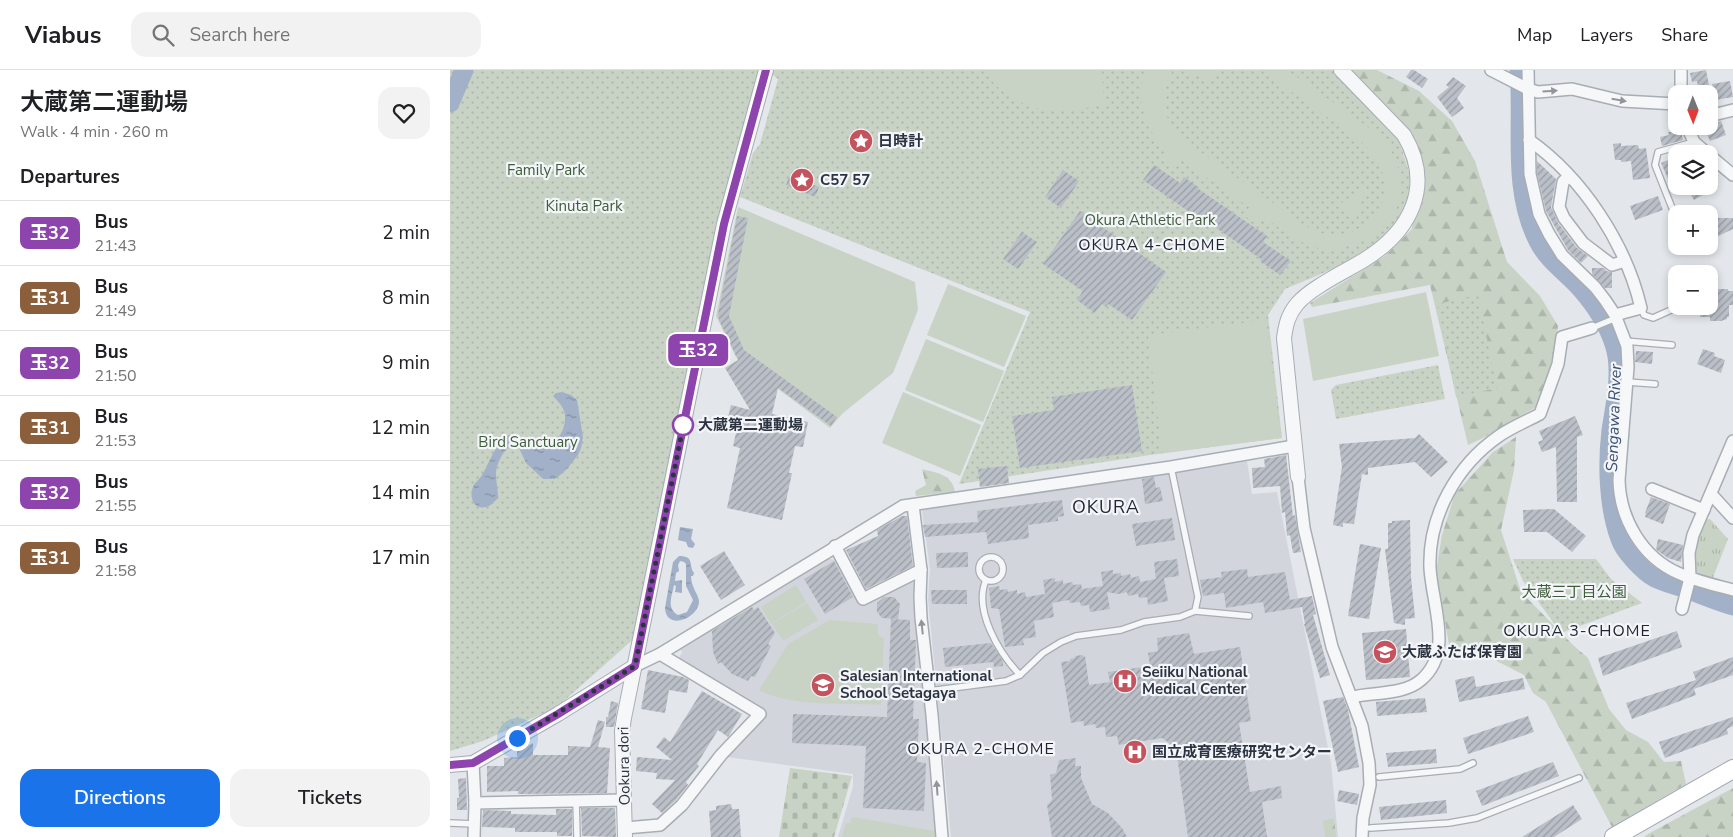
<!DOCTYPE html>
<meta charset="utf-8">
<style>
:root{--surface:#fff;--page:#f2f2f2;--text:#202124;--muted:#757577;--line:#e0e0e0;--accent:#1a73e8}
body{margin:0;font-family:"Nunito Sans","Noto Sans JP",sans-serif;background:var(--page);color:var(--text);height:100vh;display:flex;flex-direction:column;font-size:19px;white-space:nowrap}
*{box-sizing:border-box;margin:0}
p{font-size:16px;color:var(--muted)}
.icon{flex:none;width:28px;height:28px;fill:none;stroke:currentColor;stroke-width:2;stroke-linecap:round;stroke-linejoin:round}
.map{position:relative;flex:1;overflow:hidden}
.panel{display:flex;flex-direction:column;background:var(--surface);width:450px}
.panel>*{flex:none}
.badge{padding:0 10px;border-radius:8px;font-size:18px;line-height:32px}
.needle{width:32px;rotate:179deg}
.fabs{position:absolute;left:1218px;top:15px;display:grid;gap:10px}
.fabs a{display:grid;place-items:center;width:50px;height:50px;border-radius:10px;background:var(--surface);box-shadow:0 2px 8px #0003;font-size:25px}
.you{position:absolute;width:25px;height:25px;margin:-12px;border:4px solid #fff;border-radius:50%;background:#1a73e8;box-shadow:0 0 0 8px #1a73e833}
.map>.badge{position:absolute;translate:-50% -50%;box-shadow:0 0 0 2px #fff}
h2{padding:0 20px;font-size:19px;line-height:45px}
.round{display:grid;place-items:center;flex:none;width:52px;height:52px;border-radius:15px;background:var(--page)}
.summary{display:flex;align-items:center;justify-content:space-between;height:85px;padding:0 20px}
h1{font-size:24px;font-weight:600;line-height:38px}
.primary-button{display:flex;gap:10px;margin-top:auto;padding:10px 20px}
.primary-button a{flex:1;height:58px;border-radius:15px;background:var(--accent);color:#fff;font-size:20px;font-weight:600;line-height:58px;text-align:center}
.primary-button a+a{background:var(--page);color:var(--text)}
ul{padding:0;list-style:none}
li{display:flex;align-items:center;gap:15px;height:65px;padding:0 20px;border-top:1px solid var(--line)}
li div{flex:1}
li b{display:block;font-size:19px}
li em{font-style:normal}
li .badge{min-width:55px;font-weight:700;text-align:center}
header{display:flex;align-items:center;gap:30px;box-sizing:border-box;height:70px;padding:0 25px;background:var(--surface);border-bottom:1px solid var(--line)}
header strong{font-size:24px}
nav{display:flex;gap:28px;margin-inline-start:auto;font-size:18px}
.search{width:350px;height:45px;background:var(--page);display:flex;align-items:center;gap:12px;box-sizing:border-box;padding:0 18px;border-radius:15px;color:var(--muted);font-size:19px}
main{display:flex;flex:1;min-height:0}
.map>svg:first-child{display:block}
</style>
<header>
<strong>Viabus</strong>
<div class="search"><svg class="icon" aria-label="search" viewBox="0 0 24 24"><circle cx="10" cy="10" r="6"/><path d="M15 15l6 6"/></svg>Search here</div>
<nav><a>Map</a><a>Layers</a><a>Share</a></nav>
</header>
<main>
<section class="panel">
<div class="summary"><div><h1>大蔵第二運動場</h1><p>Walk · 4 min · 260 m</p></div><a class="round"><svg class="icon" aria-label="heart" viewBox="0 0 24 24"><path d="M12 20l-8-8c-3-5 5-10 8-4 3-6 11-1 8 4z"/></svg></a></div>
<h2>Departures</h2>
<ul>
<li><span class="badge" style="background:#8e44ad;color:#fff">玉32</span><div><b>Bus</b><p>21:43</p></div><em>2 min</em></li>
<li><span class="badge" style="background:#8b5e3c;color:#fff">玉31</span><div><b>Bus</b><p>21:49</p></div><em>8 min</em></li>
<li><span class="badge" style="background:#8e44ad;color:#fff">玉32</span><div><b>Bus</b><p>21:50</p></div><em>9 min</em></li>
<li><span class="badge" style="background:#8b5e3c;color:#fff">玉31</span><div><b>Bus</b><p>21:53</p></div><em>12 min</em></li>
<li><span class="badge" style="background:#8e44ad;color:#fff">玉32</span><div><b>Bus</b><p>21:55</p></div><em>14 min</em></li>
<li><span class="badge" style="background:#8b5e3c;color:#fff">玉31</span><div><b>Bus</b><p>21:58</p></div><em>17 min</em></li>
</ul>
<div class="primary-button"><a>Directions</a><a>Tickets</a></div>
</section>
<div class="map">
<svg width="1283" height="767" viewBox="0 0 1283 767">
<defs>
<pattern id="grass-tufts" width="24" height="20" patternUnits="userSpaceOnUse" patternTransform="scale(1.25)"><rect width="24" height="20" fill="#c8d3c5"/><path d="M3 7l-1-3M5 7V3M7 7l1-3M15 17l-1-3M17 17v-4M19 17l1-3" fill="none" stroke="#acb6aa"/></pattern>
<pattern id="forest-firs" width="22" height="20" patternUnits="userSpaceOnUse" patternTransform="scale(1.25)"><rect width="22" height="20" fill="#c8d3c5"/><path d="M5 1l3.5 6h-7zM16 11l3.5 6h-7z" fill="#acb6aa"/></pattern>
<pattern id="cemetery-stones" width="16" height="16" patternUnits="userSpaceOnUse" patternTransform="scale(1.25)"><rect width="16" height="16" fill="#c8d3c5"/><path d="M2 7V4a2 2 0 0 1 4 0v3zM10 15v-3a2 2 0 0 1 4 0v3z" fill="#acb6aa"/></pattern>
<pattern id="park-dots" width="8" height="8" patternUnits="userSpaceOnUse" patternTransform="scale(1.25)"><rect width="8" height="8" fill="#c8d3c5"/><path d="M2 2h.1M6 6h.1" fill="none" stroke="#acb6aa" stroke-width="1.8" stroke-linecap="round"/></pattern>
<pattern id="water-ripples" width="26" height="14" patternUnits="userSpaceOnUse" patternTransform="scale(1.25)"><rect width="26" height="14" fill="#a2b1c7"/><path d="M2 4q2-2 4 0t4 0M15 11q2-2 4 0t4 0" fill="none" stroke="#8491a3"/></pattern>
<pattern id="building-hatch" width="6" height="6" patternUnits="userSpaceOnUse" patternTransform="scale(1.25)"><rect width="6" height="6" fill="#bbbfc7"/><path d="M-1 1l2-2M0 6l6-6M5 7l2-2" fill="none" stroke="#989ca3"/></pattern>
</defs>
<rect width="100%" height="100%" fill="#e3e6ea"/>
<!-- built -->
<g fill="#d2d5dc">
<polygon points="797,391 802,424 827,422 881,693 888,767 501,767 478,529 480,499 472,440"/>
<polygon points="378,488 387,491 412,536 463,510 489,767 388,767 403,716 403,704 277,687 315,648 316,640 228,590 232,582 230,579"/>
</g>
<!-- grass -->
<path fill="url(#grass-tufts)" d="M 1260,449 L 1278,469 L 1262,510 L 1245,505 C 1244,482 1246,471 1255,450 Z"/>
<!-- forest -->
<g fill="url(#forest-firs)">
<polygon points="857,0 927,0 969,21 1002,51 1025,91 1057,192 1090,226 1108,256 1103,295 1086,337 1033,368 1018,375 980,215 862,237 860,233 935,186 962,159 965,114 945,61"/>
<polygon points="1066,367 1064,400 1051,460 1071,522 1123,575 1138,588 1159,639 1176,660 1198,672 1214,692 1231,691 1236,714 1162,757 1096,632 1083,623 1074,605 1035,585 1001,586 986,501 992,465 1005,424 1043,382"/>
<path d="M 472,399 C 487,403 502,404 505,422 L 466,426 L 465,421 L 476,415 Z"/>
<polygon points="1283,718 1283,767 1194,767 1198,764"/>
<polygon points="884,748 886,767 875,767 873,751"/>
</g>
<!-- cemetery -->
<polygon fill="url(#cemetery-stones)" points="340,698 402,706 384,767 329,767"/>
<!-- park -->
<g fill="url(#park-dots)">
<polygon points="0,0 310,0 188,565 107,637 33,671 0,681"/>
<polygon points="323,0 882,0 949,71 960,105 958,130 950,153 931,172 897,193 835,219 818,245 832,368 700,385 509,414 580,242 290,127 303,83 310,74 328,9 322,4"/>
<polygon points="1028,225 1047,318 1006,327 987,234"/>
<polygon points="988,295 995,329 886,349 881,320 886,315"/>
<polygon points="1063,489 1146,489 1161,509 1192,533 1111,563 1073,511"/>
</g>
<!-- pitch -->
<g fill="#c8d3c5">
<path d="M 535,0 L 652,0 L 654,34 C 616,43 594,46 559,26 C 550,20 539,10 535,0 Z"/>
<path d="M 695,0 L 723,0 C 708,24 712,48 731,68 L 857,157 C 864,160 872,164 879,165 C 907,169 937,143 935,114 C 933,95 921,81 908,69 L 811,0 L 837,0 L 926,63 C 954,86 960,131 934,159 C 924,169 912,172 900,175 C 894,177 887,180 881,180 C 869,180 856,174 845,169 L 730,89 L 724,96 L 714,89 L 719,81 C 695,64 685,28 695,0 Z"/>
<polygon points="729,0 764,0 763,11"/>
<polygon points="915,118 906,149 897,145 887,136"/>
<polygon points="288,137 465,212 468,240 443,303 393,343 380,358 286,287 266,246"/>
<polygon points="800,138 810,146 805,153 795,146"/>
<polygon points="498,214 576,246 554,297 477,265"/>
<polygon points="976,222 989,286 863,311 853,249"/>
<polygon points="816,250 831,368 712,383 698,265"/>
<polygon points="476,269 554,301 533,352 455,320"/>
<polygon points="453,322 531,355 510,406 432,373"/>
<polygon points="346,515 356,532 321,554 311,537"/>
<polygon points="357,533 368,550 333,571 322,554"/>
<path d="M 380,550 L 428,554 L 428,564 L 434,569 L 431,635 C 395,633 339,637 309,620 L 338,574 Z"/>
<polygon points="402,747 485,761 487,767 392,767 396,753 400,753"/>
</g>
<!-- water -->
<g fill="url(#water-ripples)" fill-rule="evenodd">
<path d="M 112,322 L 121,325 L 127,330 L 133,367 L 131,378 L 128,385 L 117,399 L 109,406 L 104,409 L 93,409 L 76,393 L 68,376 L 64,373 C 55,378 46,393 46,404 C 46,412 48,420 48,428 C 44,432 41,436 36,437 C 23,440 19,426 23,417 C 25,412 30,409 32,405 C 39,393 44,378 54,368 C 57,366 60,364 64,365 C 71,367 75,373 81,374 C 100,380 114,368 115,349 C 116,340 110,333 103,326 L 106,323 Z"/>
<polygon points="230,457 243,459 241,469 245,474 243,478 238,477 236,472 228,470"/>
<path d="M 229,486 C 245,486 238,495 244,503 L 243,506 L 241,506 C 241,518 250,526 249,533 C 246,550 216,560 215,538 L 223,492 ZM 230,491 L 234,492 L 236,494 L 236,516 L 243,530 L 237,542 L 228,545 C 216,538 222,526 224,515 L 226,516 L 225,522 L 232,523 L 232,510 L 225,511 L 226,503 L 229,501 L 228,495 Z"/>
</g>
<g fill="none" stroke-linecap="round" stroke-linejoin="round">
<!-- river -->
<g stroke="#a2b1c7" stroke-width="19">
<path d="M 1069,0 C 1074,57 1061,118 1088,171 C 1098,191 1117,203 1131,219 C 1144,234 1158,255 1164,274 C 1173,299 1165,335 1161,360 C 1157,394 1158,437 1170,469 C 1174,481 1193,502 1205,508 C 1213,512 1224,515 1233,518 C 1250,524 1266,531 1283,536"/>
<polyline points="0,33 14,0"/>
</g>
</g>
<!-- building -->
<g fill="url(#building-hatch)">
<polygon points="961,0 964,0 978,9 972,18 956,7"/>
<polygon points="1256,0 1260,20 1249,22 1247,11 1242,12 1240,3"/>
<polygon points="1003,7 1016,16 1007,28 1014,38 1002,47 987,27 999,17 996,15"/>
<polygon points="1280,11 1283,27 1265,30 1262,14"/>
<polygon points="1271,51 1276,65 1260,71 1254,58"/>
<polygon points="1230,57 1233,70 1212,76 1210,67 1219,65 1218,62 1222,62 1221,59"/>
<polygon points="1171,73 1171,76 1188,75 1189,79 1196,78 1200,108 1183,110 1181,91 1171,92 1171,90 1165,90 1163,74"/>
<polygon points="1223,88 1226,96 1224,97 1226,108 1219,111 1211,93"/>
<polygon points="1087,91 1106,109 1101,137 1108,153 1127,178 1138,186 1131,193 1118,180 1096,141 1087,103"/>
<polygon points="704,95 730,113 734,107 748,117 747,118 817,166 813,172 841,191 830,205 810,191 811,189 742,141 741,143 693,110"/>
<polygon points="613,100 629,111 611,138 595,127"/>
<polygon points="340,105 369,117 365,127 336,115"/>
<polygon points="1239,116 1269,116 1244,130 1239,122 1241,120"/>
<polygon points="1208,126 1213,140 1185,150 1180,136"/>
<polygon points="630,141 716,202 682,250 658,234 656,237 652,234 645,243 627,230 633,221 593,194"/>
<polygon points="287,146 298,148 279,246 294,280 387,347 381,356 328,318 322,344 358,352 353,377 345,376 339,403 342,403 332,450 277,438 290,378 283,376 286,363 275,360 281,335 300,340 275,298 288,290 269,250 268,244"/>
<polygon points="1265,148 1283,148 1283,159 1260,170 1260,150 1265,150"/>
<polygon points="572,162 587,172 568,199 553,189"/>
<polygon points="1142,198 1154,198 1156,201 1162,202 1162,218 1155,218 1142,204"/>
<polygon points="1267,219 1278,219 1278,221 1283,221 1283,235 1279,235 1279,247 1277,247 1277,249 1271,251 1260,251 1260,247 1250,247 1250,236 1259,236 1259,228 1267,228"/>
<polygon points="1253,279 1265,283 1264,286 1275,290 1271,303 1247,294"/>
<polygon points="1186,281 1203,282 1202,294 1185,292"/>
<polygon points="682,315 692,381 570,398 562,346 604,340 602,327"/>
<polygon points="1125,346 1133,365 1127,367 1127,432 1107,432 1106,377 1092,382 1088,372 1093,370 1089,361"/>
<polygon points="969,364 998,392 981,407 965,392 918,398 918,405 912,404 904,454 893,453 893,457 883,455 892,397 889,374 965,368"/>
<polygon points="836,385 843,446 845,445 851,482 843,483 840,465 837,466 835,442 832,443 830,416 803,418 802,398 815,397 814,389"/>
<polygon points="557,396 559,413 530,417 528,399"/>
<polygon points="704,407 706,418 710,417 713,431 695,434 692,409"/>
<polygon points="1201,427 1220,434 1213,454 1195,447 1196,444 1195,443"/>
<polygon points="612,430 614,446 608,447 608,451 578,455 579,468 538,474 536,462 475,467 473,455 528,452 527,441"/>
<polygon points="1104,439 1136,466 1122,482 1097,462 1074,462 1073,440"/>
<polygon points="452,446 457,446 463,496 416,519 396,480 428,466 427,460"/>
<polygon points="722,448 725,470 686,476 682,454"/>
<polygon points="960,450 961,507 965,548 955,549 955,555 944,553 935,479 938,479 938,453 942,453 942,451"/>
<polygon points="1208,469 1233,475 1231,492 1218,488 1208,481 1206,479"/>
<polygon points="910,474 931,478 919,549 898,546"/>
<polygon points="274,481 295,515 271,530 250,496"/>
<polygon points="518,482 518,497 487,498 486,483"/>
<polygon points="727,489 729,506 714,508 718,531 698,535 697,527 689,528 688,524 678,526 677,522 668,524 657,522 660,539 640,542 639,535 631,536 630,532 620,533 619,530 602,533 604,547 584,551 586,567 573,569 574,575 555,577 549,539 541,538 539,518 549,516 550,520 557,519 558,522 567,520 567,524 575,522 576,527 595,524 593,510 605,508 605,512 613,510 613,514 622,512 623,515 631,514 632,519 653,516 651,502 663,500 663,504 671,503 671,506 680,504 681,508 689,506 690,512 706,509 704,492"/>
<polygon points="384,491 403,527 375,544 354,509"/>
<polygon points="797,499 798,507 835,502 840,530 862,526 866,544 863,545 880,605 870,608 854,554 855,554 852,537 815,543 813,532 776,538 774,523 753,526 750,510 772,507 771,502"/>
<polygon points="481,520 517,520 517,534 482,534"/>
<polygon points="434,527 444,527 450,534 448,549 432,548 427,542 427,533"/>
<polygon points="302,537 304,540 308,537 325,563 318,574 321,576 305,607 301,606 298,611 282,604 271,592 268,594 263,582 262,561"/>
<polygon points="441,549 460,550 460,570 466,570 463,649 469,649 467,692 476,693 474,741 413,738 416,676 342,673 343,644 437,647"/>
<polygon points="956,559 960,607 916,610 912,563"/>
<polygon points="1227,561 1232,577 1153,606 1148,588"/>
<polygon points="739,563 744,584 790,577 801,651 789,653 800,722 831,716 832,728 812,732 817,767 738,767 726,678 712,668 669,675 667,666 656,667 655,657 646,658 645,654 634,656 633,651 621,653 611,592 620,591 620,589 625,588 625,586 633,585 633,587 635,586 639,615 660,612 658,602 700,596 698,583 708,581 707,568"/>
<polygon points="541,573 553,591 553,596 544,597 543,592 495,597 493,578"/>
<polygon points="1283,587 1283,605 1244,619 1246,625 1182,649 1176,633 1246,610 1243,602"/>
<polygon points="198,600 233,607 239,610 237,623 219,620 215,643 191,639"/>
<polygon points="1024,606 1026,617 1073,608 1075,619 1009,632 1005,610"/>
<polygon points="252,621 292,644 278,667 268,660 247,694 249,696 236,712 238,715 226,730 212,743 202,734 225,710 206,709 207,703 186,701 187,687 222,690 206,677 214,667 220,672"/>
<polygon points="893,627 898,640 909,697 888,702 873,631"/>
<polygon points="975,628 977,642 927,646 926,632"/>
<polygon points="161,631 168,633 164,657 156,657 156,647 158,647"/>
<polygon points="1078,646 1084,662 1018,684 1013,668"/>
<polygon points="1283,647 1283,656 1277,659 1278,664 1215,688 1209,672"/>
<polygon points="148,650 155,652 148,677 160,678 157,723 68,724 68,721 37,722 37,696 54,696 54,688 67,687 67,681 83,673 83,685 118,685 118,676 140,677"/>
<polygon points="986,679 987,693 938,697 936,683"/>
<polygon points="626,688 625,696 631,696 631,708 642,734 658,743 672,758 677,767 602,767 597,735 602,730 600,705 606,703 609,690"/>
<polygon points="1103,692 1109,706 1032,736 1026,721"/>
<polygon points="16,708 17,740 7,740 7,728 9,728 8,709"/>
<polygon points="889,720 909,724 907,735 887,731"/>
<polygon points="996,730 997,743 931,750 929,737"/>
<polygon points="281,734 282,739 289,739 291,767 261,767 259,741 266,740 266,736"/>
<polygon points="1123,735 1132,749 1104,767 1072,767"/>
<polygon points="131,738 165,738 166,767 132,766"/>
<polygon points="106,739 122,739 122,766 107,766 107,762 65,762 65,758 32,757 33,740 61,741 61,744 106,745"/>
</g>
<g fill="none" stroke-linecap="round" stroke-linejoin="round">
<!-- service casing -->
<g stroke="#a8adb4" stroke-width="8">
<g id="service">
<polyline points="1226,148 1205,95 1208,82 1244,72"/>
<polyline points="1225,205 1226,213"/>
<polyline points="1191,238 1194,245 1203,248 1230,236"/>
<polyline points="1142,258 1166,248"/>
<polyline points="1175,271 1222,275"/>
<polyline points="1177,312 1205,314"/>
<circle cx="541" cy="499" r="12"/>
<path d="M 536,510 C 523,540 549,583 570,605"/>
<polyline points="745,541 799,546"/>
<polyline points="479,621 556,611 570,605 593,583 611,572 626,566 671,560 694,552 730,547 745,541 748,527 721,397"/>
<polyline points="929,707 1010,699 1023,693"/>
<polyline points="126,731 127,767"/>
<polyline points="0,753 25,754"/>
<polyline points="920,758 999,753 1027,748 1129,708"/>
</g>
</g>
<!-- minor casing -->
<g stroke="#a8adb4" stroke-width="14">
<g id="minor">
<polyline points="1041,0 1078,19 1088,22 1122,19 1172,31 1226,34"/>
<path d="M 1078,0 L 1080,104 L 1089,144 L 1099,164 L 1112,185 L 1145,217 L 1155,230 L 1165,245 L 1177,276 L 1178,297 L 1169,410 C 1170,449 1192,487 1228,503 C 1245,511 1265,515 1283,520"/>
<polyline points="1231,24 1231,0"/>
<polyline points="1259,46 1283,40"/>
<polyline points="1237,56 1244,72 1258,84"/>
<path d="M 1079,70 C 1133,108 1176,174 1191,238 L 1165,245"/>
<polyline points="1259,85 1283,105"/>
<polyline points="1119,106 1113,112 1109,137 1114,148 1133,173 1162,195 1175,191"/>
<polyline points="848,407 854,458 882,577 912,656 919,693 920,715 913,748 912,767"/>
<polyline points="1202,419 1254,440"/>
<polyline points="1261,424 1283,448"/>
<polyline points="463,435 471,500 470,527 471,548 482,645 492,767"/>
<polyline points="385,476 413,529 471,500"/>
<polyline points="1232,539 1240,508 1239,483 1243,465 1283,371"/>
<polyline points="185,596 210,584 453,436 721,397 844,376"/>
<path d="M 902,627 C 924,622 954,625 971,610 C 1004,582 982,535 980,498 C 978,446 1007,395 1049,366 C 1062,357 1077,351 1090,344 L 1108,294 L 1112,267 L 1142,258"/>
<polyline points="23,693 25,733 24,767"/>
<polyline points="25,733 175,730"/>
<polyline points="175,758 210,755 232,735 271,685 310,644 210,584"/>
</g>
</g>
<!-- tertiary casing -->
<g stroke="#a8adb4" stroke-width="16">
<g id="tertiary">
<path d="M 848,407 L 834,268 C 836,254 838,245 847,234 C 860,218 896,201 914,190 C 961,161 984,116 954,65 L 891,0"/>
<polyline points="0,695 23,693 108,644 185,596"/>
<polyline points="175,767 172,661 174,648 274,154 316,0"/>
</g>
</g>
<!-- primary casing -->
<g stroke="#a4a9b5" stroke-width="20">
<polyline id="primary" points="1164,767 1283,699"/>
</g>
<!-- service -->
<use href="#service" stroke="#f6f7f9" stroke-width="5.5"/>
<!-- minor -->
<use href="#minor" stroke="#f6f7f9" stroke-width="11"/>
<!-- tertiary -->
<use href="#tertiary" stroke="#f6f7f9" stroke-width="14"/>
<!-- primary -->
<use href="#primary" stroke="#fff" stroke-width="18"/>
<!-- rail -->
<polyline stroke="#7e8493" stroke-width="3" stroke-dasharray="2.5 5" stroke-linecap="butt" points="339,109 367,121"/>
</g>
<!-- one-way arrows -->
<defs><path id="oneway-solid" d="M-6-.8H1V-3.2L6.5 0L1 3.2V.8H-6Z" transform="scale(1.25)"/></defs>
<g fill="#91959d">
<use href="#oneway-solid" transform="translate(1100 21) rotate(-4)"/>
<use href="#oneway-solid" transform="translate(1169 30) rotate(10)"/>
<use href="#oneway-solid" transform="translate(472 557) rotate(-96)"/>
<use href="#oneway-solid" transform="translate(487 718) rotate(-94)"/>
</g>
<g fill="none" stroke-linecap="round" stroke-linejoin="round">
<!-- line casing -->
<g stroke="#fff" stroke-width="11">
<polyline id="line" points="0,695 23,693 108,644 185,596 274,154 316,0"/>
</g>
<!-- line -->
<use href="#line" stroke="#8e44ad" stroke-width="8"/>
<!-- walk -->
<polyline stroke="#2c3341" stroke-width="5" stroke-dasharray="0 9" points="67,668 185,596 235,347 233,355"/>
</g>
<!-- icons -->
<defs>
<g id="sight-disc" transform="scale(1.25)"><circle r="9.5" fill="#c4535d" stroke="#f3f5f8"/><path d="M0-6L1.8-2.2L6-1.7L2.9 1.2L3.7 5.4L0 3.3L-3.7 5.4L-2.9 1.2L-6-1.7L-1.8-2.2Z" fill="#fff"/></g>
<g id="school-disc" transform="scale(1.25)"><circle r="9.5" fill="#c4535d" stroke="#f3f5f8"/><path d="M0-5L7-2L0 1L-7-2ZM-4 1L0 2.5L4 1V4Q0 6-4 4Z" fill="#fff"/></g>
<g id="hospital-disc" transform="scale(1.25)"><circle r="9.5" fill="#c4535d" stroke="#f3f5f8"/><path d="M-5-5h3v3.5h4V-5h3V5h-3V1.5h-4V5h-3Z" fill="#fff"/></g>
</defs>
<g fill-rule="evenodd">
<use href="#sight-disc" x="411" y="71"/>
<use href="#sight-disc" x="352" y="110"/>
<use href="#school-disc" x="935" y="582"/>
<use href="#hospital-disc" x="675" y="611"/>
<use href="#school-disc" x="373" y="615"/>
<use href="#hospital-disc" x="685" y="682"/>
</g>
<!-- markers -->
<circle fill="#fff" stroke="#8e44ad" stroke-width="2.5" cx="233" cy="355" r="10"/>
<g text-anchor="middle" stroke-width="4.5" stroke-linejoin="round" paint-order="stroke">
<!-- poi labels -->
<g font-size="15" font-weight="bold" fill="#2c3341" stroke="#f3f5f8" text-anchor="start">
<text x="428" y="76">日時計</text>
<text x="370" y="115">C57 57</text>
<text x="952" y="587">大蔵ふたば保育園</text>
<text x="692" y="607">Seiiku National<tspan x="692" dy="17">Medical Center</tspan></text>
<text x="390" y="611">Salesian International<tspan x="390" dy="17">School Setagaya</tspan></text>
<text x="702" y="687">国立成育医療研究センター</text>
</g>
<!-- park labels -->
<g font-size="15" fill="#3f5c3b" stroke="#f3f5f8">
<text x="96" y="105">Family Park</text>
<text x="134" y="141">Kinuta Park</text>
<text x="700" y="155">Okura Athletic Park</text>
<text x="78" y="377">Bird Sanctuary</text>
<text x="1124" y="527">大蔵三丁目公園</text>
</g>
<!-- stop labels -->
<g font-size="15" font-weight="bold" fill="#2c3341" stroke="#f3f5f8" text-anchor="start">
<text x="248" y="360">大蔵第二運動場</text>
</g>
<!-- street labels -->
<g font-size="15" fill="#2c3341" stroke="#f3f5f8">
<text transform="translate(174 696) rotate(-91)" y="5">Ookura dori</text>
</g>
<!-- neighbourhood labels -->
<g font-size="16" letter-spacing="1" fill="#1e2432" stroke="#f3f5f8">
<text x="702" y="180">OKURA 4-CHOME</text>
<text x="1127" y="566">OKURA 3-CHOME</text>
<text x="531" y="684">OKURA 2-CHOME</text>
</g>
<!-- water labels -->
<g font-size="16" font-style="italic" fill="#3a4f72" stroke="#f3f5f8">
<text transform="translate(1163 348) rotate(-88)" y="6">Sengawa River</text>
</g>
<!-- quarter labels -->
<g font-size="18" letter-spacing="1" fill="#1e2432" stroke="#f3f5f8">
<text x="656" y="443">OKURA</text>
</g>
</g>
</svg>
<div class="fabs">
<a><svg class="needle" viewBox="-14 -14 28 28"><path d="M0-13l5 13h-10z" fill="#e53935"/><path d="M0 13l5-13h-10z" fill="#757577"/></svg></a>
<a><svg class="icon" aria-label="layers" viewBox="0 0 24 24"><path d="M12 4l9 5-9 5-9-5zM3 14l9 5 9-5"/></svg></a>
<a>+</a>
<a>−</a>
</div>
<div class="you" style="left:67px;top:668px"></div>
<b class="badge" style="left:248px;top:280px;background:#8e44ad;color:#fff">玉32</b>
</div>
</main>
